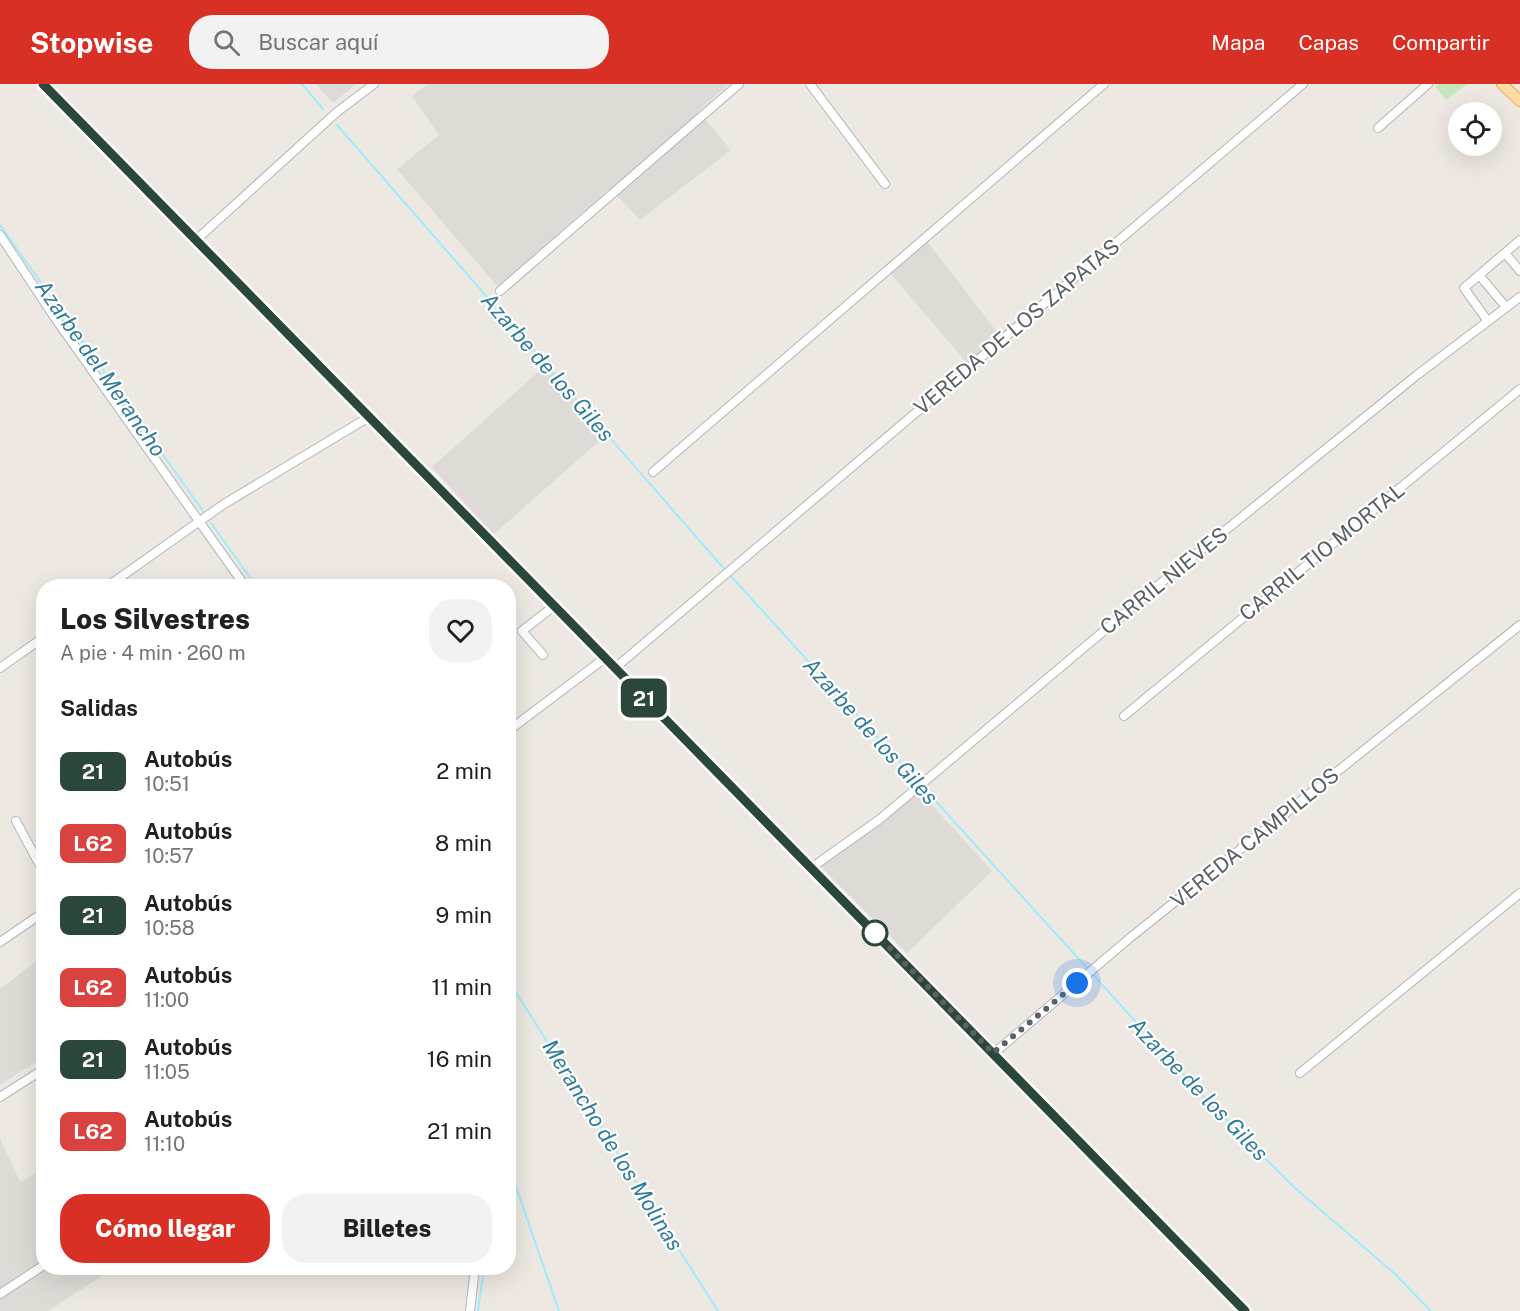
<!DOCTYPE html>
<html lang="es">
<meta charset="utf-8">
<style>
:root{--surface:#fff;--page:#f2f2f2;--text:#202124;--muted:#757577;--accent:#d93025}
body{margin:0;font-family:"Public Sans",sans-serif;background:var(--page);color:var(--text);height:100vh;display:flex;flex-direction:column;font-size:22px;white-space:nowrap}
*{box-sizing:border-box;margin:0}
p{font-size:20px;color:var(--muted)}
.icon{flex:none;width:33px;height:33px;fill:none;stroke:currentColor;stroke-width:2;stroke-linecap:round;stroke-linejoin:round}
.map{position:relative;flex:1;overflow:hidden}
.details{position:absolute;left:36px;top:495px;width:480px;height:696px;display:flex;flex-direction:column;background:var(--surface);border-radius:24px;box-shadow:0 6px 24px #0002}
.details>*{flex:none}
.badge{padding:0 12px;border-radius:9px;font-size:21px;line-height:39px}
.buttons{position:absolute;left:1448px;top:18px;display:grid;gap:12px}
.buttons a{display:grid;place-items:center;width:54px;height:54px;border-radius:50%;background:var(--surface);box-shadow:0 6px 24px #0002;font-size:30px}
.you{position:absolute;width:30px;height:30px;margin:-15px;border:4px solid #fff;border-radius:50%;background:#1a73e8;box-shadow:0 0 0 9px #1a73e833}
.map>.badge{position:absolute;translate:-50% -50%;box-shadow:0 0 0 3px #fff}
h2{padding:0 24px;font-size:22px;line-height:54px}
.round{display:grid;place-items:center;flex:none;width:63px;height:63px;border-radius:24px;background:var(--page)}
.overview{display:flex;align-items:center;justify-content:space-between;height:102px;padding:0 24px}
h1{font-size:28px;font-weight:800;line-height:45px}
.primary-button{display:flex;gap:12px;margin-top:auto;padding:12px 24px}
.primary-button a{flex:1;height:69px;border-radius:24px;background:var(--accent);color:#fff;font-size:24px;font-weight:800;line-height:69px;text-align:center}
.primary-button a+a{background:var(--page);color:var(--text)}
ul{padding:0;list-style:none}
li{display:flex;align-items:center;gap:18px;height:72px;padding:0 24px}
li div{flex:1}
li b{display:block;font-size:22px}
li em{font-style:normal}
li .badge{min-width:66px;font-weight:700;text-align:center}
header{display:flex;align-items:center;gap:36px;box-sizing:border-box;height:84px;padding:0 30px;background:var(--accent);color:#fff}
header strong{font-size:28px}
nav{display:flex;gap:33px;margin-inline-start:auto;font-size:21px}
.search{width:420px;height:54px;background:var(--page);display:flex;align-items:center;gap:15px;box-sizing:border-box;padding:0 21px;border-radius:24px;color:var(--muted);font-size:22px}
.map>svg:first-child{display:block}
</style>
<header>
<strong>Stopwise</strong>
<div class="search"><svg class="icon" aria-label="search" viewBox="0 0 24 24"><circle cx="10" cy="10" r="6"/><path d="M15 15l6 6"/></svg>Buscar aquí</div>
<nav><a>Mapa</a><a>Capas</a><a>Compartir</a></nav>
</header>
<div class="map">
<svg width="1520" height="1227" viewBox="0 0 1520 1227">
<rect width="100%" height="100%" fill="#ede8e1"/>
<!-- industrial -->
<g fill="#dedad6">
<polygon points="316,0 356,0 333,19"/>
<polygon points="428,0 729,0 698,27 731,66 640,136 610,104 498,203 397,85 439,51 412,12"/>
<polygon points="922,151 1000,252 967,279 884,182"/>
<polygon points="546,281 607,350 493,451 432,383"/>
<polygon points="920,708 992,787 907,869 821,783"/>
<polygon points="43,872 43,973 0,1001 0,905"/>
<polygon points="0,1054 20,1098 43,1085 44,1184 112,1185 48,1227 0,1227"/>
</g>
<!-- green -->
<polygon fill="#c6e7bc" points="1439,0 1467,0 1446,16 1435,3"/>
<g fill="none" stroke-linecap="round" stroke-linejoin="round">
<!-- stream -->
<g stroke="#9fecff" stroke-width="2">
<polyline points="302,0 323,25"/>
<polyline points="337,41 726,487"/>
<polyline points="0,141 203,427"/>
<polyline points="211,439 256,502"/>
<polyline points="730,491 918,698"/>
<polyline points="922,702 1203,1012 1295,1104 1394,1189 1431,1227"/>
<polyline points="508,896 718,1227"/>
<polyline points="508,1080 559,1227"/>
<polyline points="478,1227 484,1184"/>
</g>
<!-- minor casing -->
<g stroke="#b2b6b9" stroke-width="10">
<g id="minor">
<polyline points="43,0 1245,1227"/>
<polyline points="810,0 885,100"/>
<polyline points="1378,44 1428,0"/>
<polyline points="0,151 55,234 245,502"/>
<polyline points="196,156 337,28 374,0"/>
<polyline points="1505,169 1520,187"/>
<polyline points="1479,191 1506,223"/>
<polyline points="500,207 739,0"/>
<polyline points="1487,236 1464,204 1520,156"/>
<polyline points="653,388 1104,0"/>
<polyline points="108,502 224,420 369,333"/>
<polyline points="543,571 522,547 554,522"/>
<polyline points="0,584 44,553"/>
<polyline points="615,584 1303,0"/>
<polyline points="1124,632 1520,305"/>
<polyline points="508,647 605,574"/>
<polyline points="16,737 44,789"/>
<polyline points="811,784 880,735 1174,488 1417,291 1520,213"/>
<polyline points="0,858 44,828"/>
<polyline points="993,970 1131,853 1520,541"/>
<polyline points="1300,989 1520,809"/>
<polyline points="0,1013 44,985"/>
<polyline points="0,1210 44,1181"/>
<polyline points="470,1227 475,1184"/>
</g>
</g>
<!-- major casing -->
<g stroke="#f8a050" stroke-width="12">
<polyline id="major" points="1502,0 1520,17"/>
</g>
<!-- minor -->
<use href="#minor" stroke="#fff" stroke-width="8"/>
<!-- major -->
<use href="#major" stroke="#ffdba4" stroke-width="10"/>
</g>
<g fill="none" stroke-linecap="round" stroke-linejoin="round">
<!-- line casing -->
<g stroke="#fff" stroke-width="14">
<polyline id="line" points="43,0 1245,1227"/>
</g>
<!-- line -->
<use href="#line" stroke="#2a4739" stroke-width="9"/>
<!-- walk -->
<polyline stroke="#5a6063" stroke-width="6" stroke-dasharray="0 10.8" points="875,849 993,969 1077,899"/>
</g>
<!-- markers -->
<circle fill="#fff" stroke="#2a4739" stroke-width="3" cx="875" cy="849" r="12"/>
<g text-anchor="middle" stroke-width="4.5" stroke-linejoin="round" paint-order="stroke">
<!-- street labels -->
<g font-size="21" fill="#5a6063" stroke="#fff">
<text transform="translate(1017 243) rotate(-40)" y="7">VEREDA DE LOS ZAPATAS</text>
<text transform="translate(1322 468) rotate(-39)" y="7">CARRIL TIO MORTAL</text>
<text transform="translate(1164 497) rotate(-39)" y="7">CARRIL NIEVES</text>
<text transform="translate(1255 754) rotate(-39)" y="7">VEREDA CAMPILLOS</text>
</g>
<!-- water labels -->
<g font-size="22" font-style="italic" fill="#327e9a" stroke="#fff">
<text transform="translate(548 283) rotate(49)" y="8">Azarbe de los Giles</text>
<text transform="translate(101 284) rotate(55)" y="8">Azarbe del Merancho</text>
<text transform="translate(871 647) rotate(48)" y="8">Azarbe de los Giles</text>
<text transform="translate(1199 1005) rotate(46)" y="8">Azarbe de los Giles</text>
<text transform="translate(613 1061) rotate(58)" y="8">Merancho de los Molinas</text>
</g>
</g>
</svg>
<div class="buttons">
<a><svg class="icon" aria-label="locate" viewBox="0 0 24 24"><circle cx="12" cy="12" r="6"/><path d="M12 2v4M12 18v4M2 12h4M18 12h4"/></svg></a>
</div>
<div class="you" style="left:1077px;top:899px"></div>
<b class="badge" style="left:644px;top:614px;background:#2a4739;color:#fff">21</b>
<section class="details">
<div class="overview"><div><h1>Los Silvestres</h1><p>A pie · 4 min · 260 m</p></div><a class="round"><svg class="icon" aria-label="heart" viewBox="0 0 24 24"><path d="M12 20l-8-8c-3-5 5-10 8-4 3-6 11-1 8 4z"/></svg></a></div>
<h2>Salidas</h2>
<ul>
<li><span class="badge" style="background:#2a4739;color:#fff">21</span><div><b>Autobús</b><p>10:51</p></div><em>2 min</em></li>
<li><span class="badge" style="background:#da4240;color:#fff">L62</span><div><b>Autobús</b><p>10:57</p></div><em>8 min</em></li>
<li><span class="badge" style="background:#2a4739;color:#fff">21</span><div><b>Autobús</b><p>10:58</p></div><em>9 min</em></li>
<li><span class="badge" style="background:#da4240;color:#fff">L62</span><div><b>Autobús</b><p>11:00</p></div><em>11 min</em></li>
<li><span class="badge" style="background:#2a4739;color:#fff">21</span><div><b>Autobús</b><p>11:05</p></div><em>16 min</em></li>
<li><span class="badge" style="background:#da4240;color:#fff">L62</span><div><b>Autobús</b><p>11:10</p></div><em>21 min</em></li>
</ul>
<div class="primary-button"><a>Cómo llegar</a><a>Billetes</a></div>
</section>
</div>
